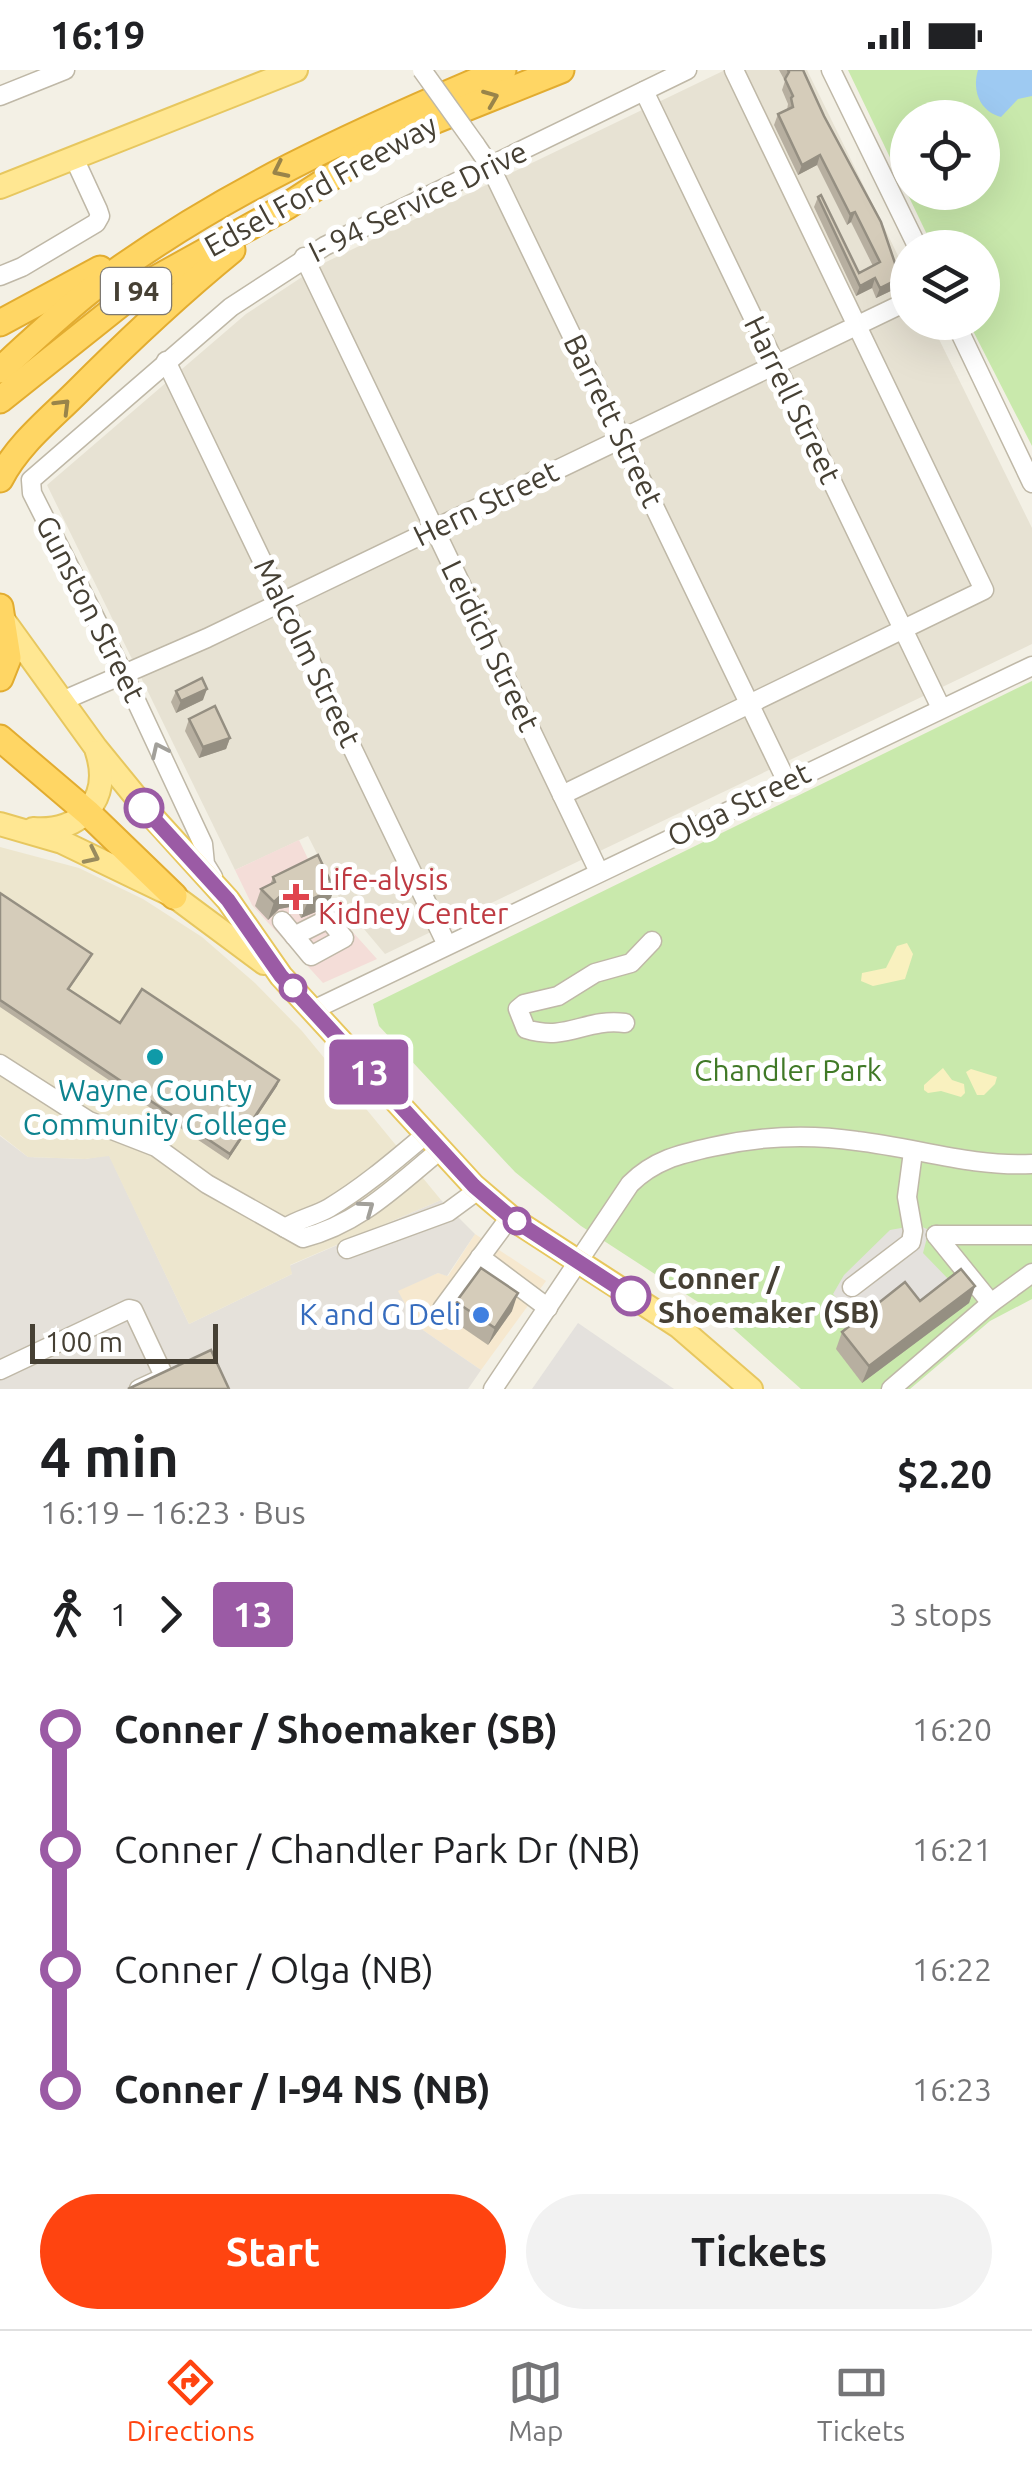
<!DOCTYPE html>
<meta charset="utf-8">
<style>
:root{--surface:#fff;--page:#f2f2f2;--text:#202124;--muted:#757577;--line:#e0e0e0;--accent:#ff4410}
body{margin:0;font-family:Ubuntu,sans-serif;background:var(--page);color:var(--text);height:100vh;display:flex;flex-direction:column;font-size:38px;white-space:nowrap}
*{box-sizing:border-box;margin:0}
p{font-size:32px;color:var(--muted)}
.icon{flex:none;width:55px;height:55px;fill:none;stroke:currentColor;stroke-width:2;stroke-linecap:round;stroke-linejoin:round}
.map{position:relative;height:1319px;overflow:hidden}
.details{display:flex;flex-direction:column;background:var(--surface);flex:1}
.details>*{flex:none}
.badge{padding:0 20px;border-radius:8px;font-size:35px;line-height:65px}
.tools{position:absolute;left:890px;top:30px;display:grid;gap:20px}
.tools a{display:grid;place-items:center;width:110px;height:110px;border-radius:50%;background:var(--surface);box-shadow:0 10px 40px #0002;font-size:50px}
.scale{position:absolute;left:30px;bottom:25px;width:188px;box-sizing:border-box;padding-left:10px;border:5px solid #464034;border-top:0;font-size:28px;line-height:35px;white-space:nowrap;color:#464034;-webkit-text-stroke:8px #fff;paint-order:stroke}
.map>.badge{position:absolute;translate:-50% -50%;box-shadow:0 0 0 5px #fff}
.legs{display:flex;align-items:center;gap:15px;height:110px;padding:0 40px;font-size:32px}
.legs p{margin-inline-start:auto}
.summary{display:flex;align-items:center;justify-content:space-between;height:170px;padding:0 40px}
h1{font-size:55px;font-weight:700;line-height:75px}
.primary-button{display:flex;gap:20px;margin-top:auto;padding:20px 40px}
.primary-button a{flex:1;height:115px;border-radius:60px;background:var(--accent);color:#fff;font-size:40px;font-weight:700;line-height:115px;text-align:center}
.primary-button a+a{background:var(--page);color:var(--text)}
ul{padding:0 40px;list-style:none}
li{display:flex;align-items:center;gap:35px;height:120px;font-size:38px}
li i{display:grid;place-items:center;width:15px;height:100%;margin:0 12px;background:currentColor}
li i::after{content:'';width:25px;height:25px;margin:-12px;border:8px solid;border-radius:50%;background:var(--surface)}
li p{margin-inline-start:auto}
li:first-child i{background:linear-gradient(#0000 50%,currentColor 0)}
li:last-child i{background:linear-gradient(currentColor 50%,#0000 0)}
.status{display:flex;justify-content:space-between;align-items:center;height:70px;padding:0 50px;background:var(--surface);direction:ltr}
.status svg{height:28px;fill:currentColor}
.menu{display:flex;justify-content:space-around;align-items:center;height:140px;border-top:2px solid var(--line);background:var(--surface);font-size:28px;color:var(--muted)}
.menu a{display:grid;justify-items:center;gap:5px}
.menu .active{color:var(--accent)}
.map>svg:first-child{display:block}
</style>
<div class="status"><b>16:19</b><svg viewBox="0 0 49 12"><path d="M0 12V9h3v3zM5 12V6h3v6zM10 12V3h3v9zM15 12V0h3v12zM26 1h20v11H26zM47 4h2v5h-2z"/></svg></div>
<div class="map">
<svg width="1032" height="1319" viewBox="0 0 1032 1319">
<rect width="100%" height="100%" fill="#f3f0e5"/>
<!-- residential -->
<polygon fill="#e7e2d3" points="725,0 807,0 907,204 908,252 931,253 1032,458 1032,574 385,884 342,833 308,766 235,800 47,415 246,244 299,209 326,192"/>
<!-- commercial -->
<polygon fill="#f6e8cf" points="475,1164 546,1211 481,1300 417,1256 397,1220 438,1203 448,1206"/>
<!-- industrial -->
<polygon fill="#e5e1da" points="0,1066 28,1087 85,1089 109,1085 189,1254 292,1204 289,1196 441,1130 475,1164 447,1206 438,1203 398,1221 417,1256 481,1300 468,1319 0,1319"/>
<!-- education -->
<polygon fill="#ede6ce" points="0,777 79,798 143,829 202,867 255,913 302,961 441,1130 290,1195 292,1204 189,1254 109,1086 85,1089 28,1087 0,1065"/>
<!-- medical -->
<polygon fill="#f4ddd8" points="299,770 332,839 377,889 323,913 252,835 235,800"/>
<!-- green -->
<g fill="#c9e9ac" fill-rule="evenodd">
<path d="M 848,0 L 1032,0 L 1032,376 L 969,253 L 982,252 L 982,178 L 933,177 ZM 908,48 L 982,48 L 982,122 L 908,122 Z"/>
<polygon points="1032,611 1032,1229 990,1251 910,1319 801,1319 718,1245 581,1156 515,1102 379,956 373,934"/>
</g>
<!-- sand -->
<g fill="#f9f1bf">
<polygon points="907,873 913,884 905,909 873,916 861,911 862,903 886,898 897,876"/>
<polygon points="943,998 952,1010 964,1014 965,1023 961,1027 941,1021 928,1023 924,1020 924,1015"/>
<polygon points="971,999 997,1007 995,1014 984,1025 977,1025 966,1002"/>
</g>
<!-- parking -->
<g fill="#e4e1dd">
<polygon points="918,1155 929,1160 923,1183 955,1216 863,1258 833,1224 844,1205 890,1160"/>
<polygon points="578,1253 674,1319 532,1319"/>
</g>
<!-- water -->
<path fill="#9ecaf2" d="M 978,0 L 1032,0 L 1032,26 L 1018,29 L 1001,47 C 979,41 972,20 978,0 Z"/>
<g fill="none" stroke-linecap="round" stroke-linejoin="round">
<!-- minor casing -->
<g stroke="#bfb8a7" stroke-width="21">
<g id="minor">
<polyline points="831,0 918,178"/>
<polyline points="644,21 941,638"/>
<polyline points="0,26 65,0"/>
<polyline points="475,74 490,96 787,712"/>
<polyline points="304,187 599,802"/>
<polyline points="0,206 22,197 96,153 100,146 98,140 74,88"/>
<polyline points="955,252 1032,413"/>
<polyline points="166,291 447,875"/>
<polyline points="62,631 207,568 908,231"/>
<polyline points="562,725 984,520 734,0"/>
<polyline points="213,807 205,794 203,774 124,605 32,423 31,410 231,237 325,176 687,0"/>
<polyline points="282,851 311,886 344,868 328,849 294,866"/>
<polyline points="313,940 1032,596"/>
<path d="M 625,953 C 584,948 568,972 526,959 L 518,939 L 524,934 L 558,926 L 595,903 L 631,893 L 652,871"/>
<path d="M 0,994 L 89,1051 L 156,1077 L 207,1114 L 303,1168 C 359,1154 396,1116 440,1080"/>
<path d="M 285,1158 C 299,1149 315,1146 329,1138 C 364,1117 394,1091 425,1065"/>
<polyline points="936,1165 1032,1165"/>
<polyline points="936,1165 991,1233"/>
<polyline points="347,1179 448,1142 478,1120"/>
<polyline points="480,1187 548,1238"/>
<polyline points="852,1217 911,1172 913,1161 907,1127 913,1082"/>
<polyline points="442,1239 510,1147"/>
<polyline points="0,1300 129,1239 133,1240 163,1304 163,1308 139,1319"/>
<path d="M 493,1319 L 630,1114 C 654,1090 680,1084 712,1077 C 760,1066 809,1064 857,1071 C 917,1078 971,1097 1032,1094"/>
<polyline points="891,1319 991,1233 1032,1203"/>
</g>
</g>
<!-- major casing -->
<g stroke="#e7c75f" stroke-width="26">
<g id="major">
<polyline points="0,117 296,0"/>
<polyline points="0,545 96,678 149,743 228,830 281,906 474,1116 514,1150 678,1256 751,1319"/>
<polyline points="0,754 62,772 174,826 264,893"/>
<path d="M 33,759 C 81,763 112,729 97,682"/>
</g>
</g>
<!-- highway casing -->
<g stroke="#e2ac30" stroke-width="29">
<g id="highway">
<polyline points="0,253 100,199"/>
<path d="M 0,300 C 30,273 60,244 92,219 C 218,124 358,61 503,0"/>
<polyline points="0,330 143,216 287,136 370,82 436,50 561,0"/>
<path d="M 0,409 C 18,374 50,349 77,322 C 127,272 178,224 232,180"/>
<polyline points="0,537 8,588 0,608"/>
<polyline points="0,668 88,743 174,826"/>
</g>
</g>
<!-- minor -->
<use href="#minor" stroke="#fff" stroke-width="18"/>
<!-- major -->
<use href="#major" stroke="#ffe792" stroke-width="22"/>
<!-- highway -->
<use href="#highway" stroke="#ffd664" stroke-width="25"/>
<!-- minor-bridge casing -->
<g stroke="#bfb8a7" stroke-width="21" stroke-linecap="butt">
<polyline id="minor-bridge" points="422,0 475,74"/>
</g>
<!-- minor-bridge -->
<use href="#minor-bridge" stroke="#fff" stroke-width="18"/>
</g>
<!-- wall -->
<g fill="#b7afa0">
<polygon points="779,0 803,0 900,208 897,218 876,228 872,218 856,226 814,137 818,127 859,203 873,196 851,152 847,155 817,95 798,105 774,55 778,44 787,40 788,34 782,20 785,11"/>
<polygon points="176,621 203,630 176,643 171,632"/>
<polygon points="189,649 230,668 226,679 199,688 185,661"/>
<polygon points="318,785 328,837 301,848 295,836 279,839 268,850 255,836 261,819 270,815 273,807"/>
<polygon points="0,823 90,889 69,919 120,953 279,1010 277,1016 228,1090 0,937"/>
<polygon points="975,1216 969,1233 862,1313 836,1279 842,1262 920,1231"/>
<polygon points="456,1232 512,1241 488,1275 450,1249"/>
</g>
<!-- shaded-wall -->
<g fill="#958f82">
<polygon points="820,85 817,95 798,105 802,95"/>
<polygon points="855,142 851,152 847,155 850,144"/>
<polygon points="875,208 872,218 856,226 860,216"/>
<polygon points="900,208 897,218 876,228 880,218"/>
<polygon points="207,619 203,630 176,643 181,631"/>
<polygon points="230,668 226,679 199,688 203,677"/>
<polygon points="301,819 295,836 279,839 268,850 274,832 285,822"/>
<polygon points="334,819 328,837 301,848 308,831"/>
<polygon points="279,1010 277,1016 228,1090 230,1084"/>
<polygon points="975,1216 969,1233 862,1313 869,1296"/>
<polygon points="518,1223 512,1241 488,1275 495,1258"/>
</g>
<!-- building -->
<g fill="#d5ccba" stroke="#958f82" stroke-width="2.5">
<polygon points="788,0 803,0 824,46 881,152 900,208 880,218 875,208 860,216 818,127 821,125 859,203 880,192 855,142 850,144 820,85 802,95 778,44 793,37 791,28 793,26 785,9 789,2"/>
<polygon points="202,608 207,619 181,631 176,621"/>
<polygon points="215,636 230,668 203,677 189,649"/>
<polygon points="318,785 334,819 308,831 301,819 285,822 274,832 261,819 275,812 273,807"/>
<polygon points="0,823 92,884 68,919 120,953 142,919 279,1010 230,1084 0,930"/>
<polygon points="481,1198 518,1223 495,1258 456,1232"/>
<polygon points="961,1199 975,1216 869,1296 842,1262 905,1212 920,1231"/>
<polygon points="211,1280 229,1319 128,1319"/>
</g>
<!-- one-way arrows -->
<defs><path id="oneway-chevron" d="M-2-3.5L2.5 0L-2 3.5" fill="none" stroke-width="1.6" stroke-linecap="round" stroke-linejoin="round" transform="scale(2.5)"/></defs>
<g stroke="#99844a">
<use href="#oneway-chevron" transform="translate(491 28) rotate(-22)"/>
<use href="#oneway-chevron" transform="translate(280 100) rotate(154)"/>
<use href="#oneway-chevron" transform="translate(63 336) rotate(-45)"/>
</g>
<g stroke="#a2a09a">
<use href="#oneway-chevron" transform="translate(159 680) rotate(-115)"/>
<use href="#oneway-chevron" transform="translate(367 1138) rotate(-36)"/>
</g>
<use stroke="#998b5e" href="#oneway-chevron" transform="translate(92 786) rotate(26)"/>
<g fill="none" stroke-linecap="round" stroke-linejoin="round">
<!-- line-1 casing -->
<g stroke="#fff" stroke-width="22">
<polyline id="line-1" points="144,738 228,830 281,906 474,1116 514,1150 631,1226"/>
</g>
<!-- line-1 -->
<use href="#line-1" stroke="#9b5ba5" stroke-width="15"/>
</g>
<!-- markers -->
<g fill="#fff" stroke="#9b5ba5" stroke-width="5">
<circle cx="144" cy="738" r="18"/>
<circle cx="293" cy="918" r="12"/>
<circle cx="517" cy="1151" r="12"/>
<circle cx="631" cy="1226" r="18"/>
</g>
<path fill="#e0444e" stroke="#fff" stroke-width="4" d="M291 812h10v10h10v10h-10v10h-10v-10h-10v-10h10z"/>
<circle fill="#0f9aa8" stroke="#fff" stroke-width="4" cx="155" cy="987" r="10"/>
<circle fill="#3f7fe0" stroke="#fff" stroke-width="4" cx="481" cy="1245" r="10"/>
<g text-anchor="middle" stroke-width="10" stroke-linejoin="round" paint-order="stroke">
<!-- shield labels -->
<rect fill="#fff" stroke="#7e7971" stroke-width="2.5" x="101" y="198" width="70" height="46" rx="8"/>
<g font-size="28" font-weight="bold" fill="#464034">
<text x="136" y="231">I 94</text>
</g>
<!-- street labels -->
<g font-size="30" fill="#464034" stroke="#fff">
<text transform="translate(321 116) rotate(-29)" y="10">Edsel Ford Freeway</text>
<text transform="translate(418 132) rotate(-26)" y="10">I- 94 Service Drive</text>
<text transform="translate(792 330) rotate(64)" y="10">Harrell Street</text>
<text transform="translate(613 351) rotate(64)" y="10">Barrett Street</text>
<text transform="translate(486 434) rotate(-26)" y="10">Hern Street</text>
<text transform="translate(90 539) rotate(63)" y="10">Gunston Street</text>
<text transform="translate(490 576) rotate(64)" y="10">Leidich Street</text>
<text transform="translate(307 583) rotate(64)" y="10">Malcolm Street</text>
<text transform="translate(739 735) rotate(-26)" y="10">Olga Street</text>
</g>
<!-- health labels -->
<g font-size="30" fill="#be3a42" stroke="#fff" text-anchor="start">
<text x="318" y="820">Life-alysis<tspan x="318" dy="34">Kidney Center</tspan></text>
</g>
<!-- park labels -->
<g font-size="30" fill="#407926" stroke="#fff">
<text x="788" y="1011">Chandler Park</text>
</g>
<!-- culture labels -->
<g font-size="30" fill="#0d838f" stroke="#fff">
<text x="155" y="1031">Wayne County<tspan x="155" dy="34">Community College</tspan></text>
</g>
<!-- stop labels -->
<g font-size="30" font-weight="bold" fill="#464034" stroke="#fff" text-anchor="start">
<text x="658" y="1219">Conner /<tspan x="658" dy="34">Shoemaker (SB)</tspan></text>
</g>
<!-- shop labels -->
<g font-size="30" fill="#366cbe" stroke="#fff" text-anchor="end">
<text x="461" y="1255">K and G Deli</text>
</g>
</g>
</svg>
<div class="tools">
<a><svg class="icon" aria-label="locate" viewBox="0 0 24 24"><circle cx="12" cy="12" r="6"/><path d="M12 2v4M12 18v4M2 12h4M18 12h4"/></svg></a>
<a><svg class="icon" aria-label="layers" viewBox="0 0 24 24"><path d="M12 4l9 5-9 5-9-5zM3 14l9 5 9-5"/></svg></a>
</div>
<div class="scale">100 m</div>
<b class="badge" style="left:369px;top:1002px;background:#9b5ba5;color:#fff">13</b>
</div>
<section class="details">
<div class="summary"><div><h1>4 min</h1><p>16:19 – 16:23 · Bus</p></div><b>$2.20</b></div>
<div class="legs"><svg class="icon" aria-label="walk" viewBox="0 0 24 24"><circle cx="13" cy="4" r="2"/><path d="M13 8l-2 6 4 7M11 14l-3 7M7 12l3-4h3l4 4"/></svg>1<svg class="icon" aria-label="forward" viewBox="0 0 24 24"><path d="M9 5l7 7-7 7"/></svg><b class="badge" style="background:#9b5ba5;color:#fff">13</b><p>3 stops</p></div>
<ul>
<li><i style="color:#9b5ba5"></i><b>Conner / Shoemaker (SB)</b><p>16:20</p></li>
<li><i style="color:#9b5ba5"></i><span>Conner / Chandler Park Dr (NB)</span><p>16:21</p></li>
<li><i style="color:#9b5ba5"></i><span>Conner / Olga (NB)</span><p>16:22</p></li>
<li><i style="color:#9b5ba5"></i><b>Conner / I-94 NS (NB)</b><p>16:23</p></li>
</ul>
<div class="primary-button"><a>Start</a><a>Tickets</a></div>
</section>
<nav class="menu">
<a class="active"><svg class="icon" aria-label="directions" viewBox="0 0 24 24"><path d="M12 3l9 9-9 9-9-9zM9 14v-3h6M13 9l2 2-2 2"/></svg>Directions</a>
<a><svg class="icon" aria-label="map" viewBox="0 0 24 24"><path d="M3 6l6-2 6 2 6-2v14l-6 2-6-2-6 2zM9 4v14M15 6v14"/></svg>Map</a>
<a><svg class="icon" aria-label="tickets" viewBox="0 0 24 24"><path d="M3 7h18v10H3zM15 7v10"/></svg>Tickets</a>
</nav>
